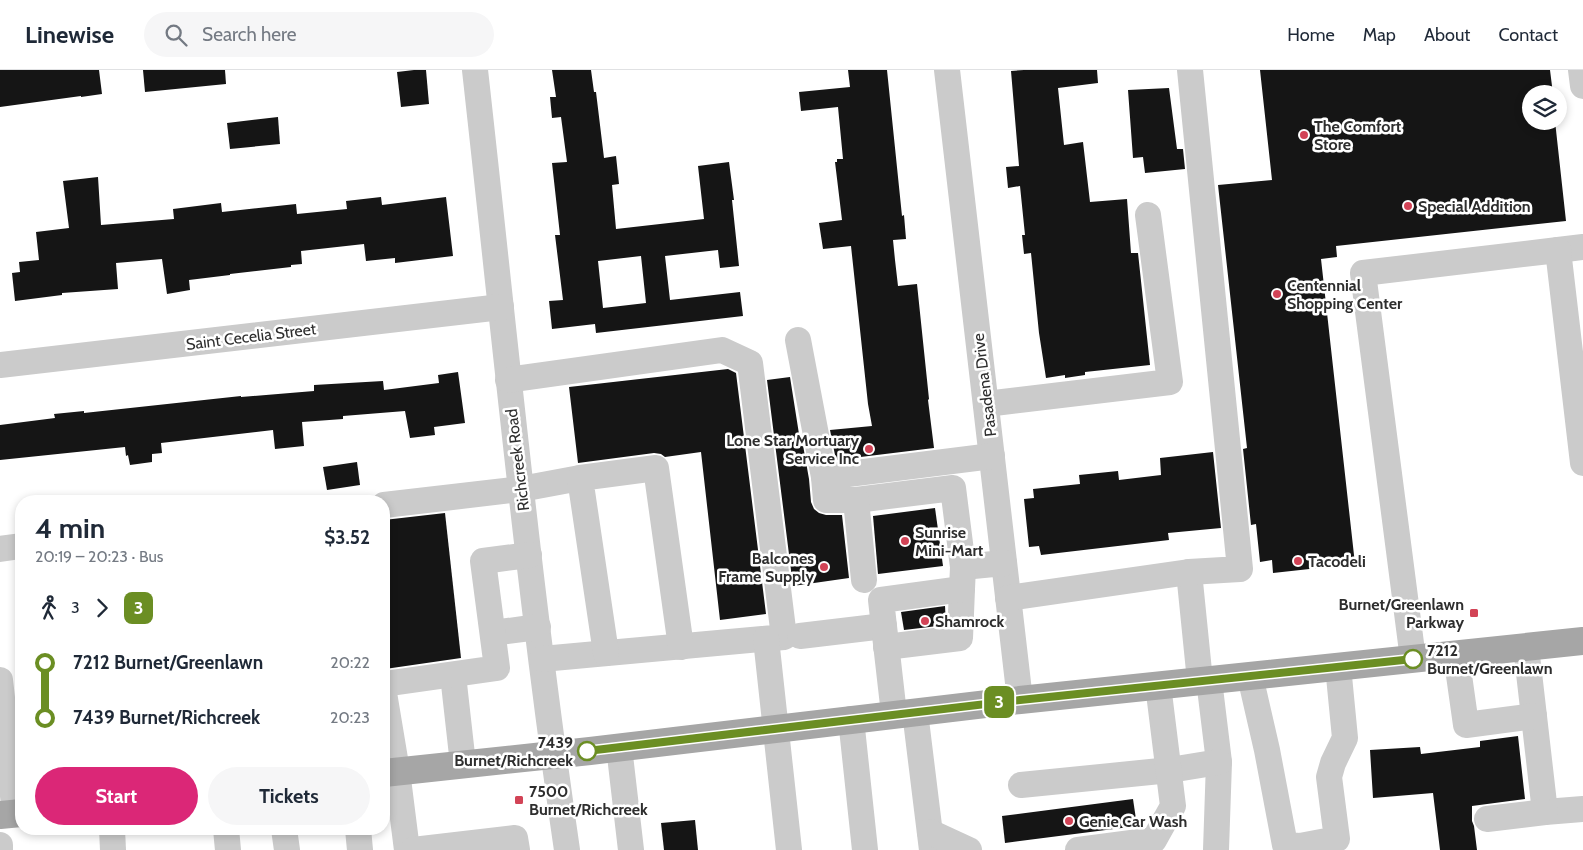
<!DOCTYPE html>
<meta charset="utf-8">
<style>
:root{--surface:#fff;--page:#f6f6f7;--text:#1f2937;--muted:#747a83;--line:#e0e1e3;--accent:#db2777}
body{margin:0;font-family:Cabin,sans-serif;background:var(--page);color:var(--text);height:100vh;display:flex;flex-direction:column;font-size:19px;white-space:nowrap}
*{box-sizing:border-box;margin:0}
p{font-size:16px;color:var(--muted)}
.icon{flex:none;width:28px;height:28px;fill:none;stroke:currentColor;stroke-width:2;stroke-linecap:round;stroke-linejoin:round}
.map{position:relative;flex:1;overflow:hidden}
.side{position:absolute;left:15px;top:425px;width:375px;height:340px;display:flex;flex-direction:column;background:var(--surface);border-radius:20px;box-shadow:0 2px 8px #0003}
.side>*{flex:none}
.badge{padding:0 10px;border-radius:8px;font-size:18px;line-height:32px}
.buttons{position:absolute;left:1522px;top:15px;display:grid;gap:10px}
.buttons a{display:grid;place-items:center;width:45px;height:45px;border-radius:50%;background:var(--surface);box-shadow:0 2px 8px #0003;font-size:25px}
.map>.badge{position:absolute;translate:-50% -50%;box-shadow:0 0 0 2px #fff}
.legs{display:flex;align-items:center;gap:8px;height:55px;padding:0 20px;font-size:16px}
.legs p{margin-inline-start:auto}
.head{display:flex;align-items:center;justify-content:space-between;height:85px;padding:0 20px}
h1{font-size:28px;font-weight:700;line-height:38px}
.cta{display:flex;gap:10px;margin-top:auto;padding:10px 20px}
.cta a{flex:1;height:58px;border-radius:30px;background:var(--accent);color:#fff;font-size:20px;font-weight:700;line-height:58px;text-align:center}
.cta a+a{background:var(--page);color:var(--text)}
ul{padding:0 20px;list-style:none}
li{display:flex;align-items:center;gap:18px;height:55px;font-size:19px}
li i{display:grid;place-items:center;width:8px;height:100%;margin:0 6px;background:currentColor}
li i::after{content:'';width:12px;height:12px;margin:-6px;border:4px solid;border-radius:50%;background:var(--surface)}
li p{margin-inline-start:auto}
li:first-child i{background:linear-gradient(#0000 50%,currentColor 0)}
li:last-child i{background:linear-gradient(currentColor 50%,#0000 0)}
header{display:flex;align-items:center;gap:30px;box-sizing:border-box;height:70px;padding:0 25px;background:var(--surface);border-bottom:1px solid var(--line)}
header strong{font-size:24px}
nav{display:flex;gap:28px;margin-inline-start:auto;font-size:18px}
.search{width:350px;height:45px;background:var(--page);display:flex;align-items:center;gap:12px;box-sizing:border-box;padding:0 18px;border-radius:28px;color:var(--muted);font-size:19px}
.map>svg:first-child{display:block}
</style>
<header>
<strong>Linewise</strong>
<div class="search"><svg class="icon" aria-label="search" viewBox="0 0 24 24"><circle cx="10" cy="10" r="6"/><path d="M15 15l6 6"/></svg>Search here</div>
<nav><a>Home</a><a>Map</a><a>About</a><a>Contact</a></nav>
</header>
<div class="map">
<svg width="1583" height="780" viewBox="0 0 1583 780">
<rect width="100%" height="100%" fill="#fff"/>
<!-- building -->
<g fill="#151515" fill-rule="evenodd">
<polygon points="0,0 99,0 102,24 81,27 81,26 0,37"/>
<polygon points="143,0 225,0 226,14 145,22"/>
<polygon points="414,0 426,0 429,34 401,37 397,2"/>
<path d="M 552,0 L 591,0 L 594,22 L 596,22 L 604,88 L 616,86 L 619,114 L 612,115 L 616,159 L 704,149 L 698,96 L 729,92 L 734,130 L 732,130 L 739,196 L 720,198 L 718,180 L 665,186 L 670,230 L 740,222 L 743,246 L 596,263 L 595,254 L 552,259 L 549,231 L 563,230 L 555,165 L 560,165 L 552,93 L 567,92 L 561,47 L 552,48 L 550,27 L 556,27 ZM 641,186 L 646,233 L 603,238 L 598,191 Z"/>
<polygon points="848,0 887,0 902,146 904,145 906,169 893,170 895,190 898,216 917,214 929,329 928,330 934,378 836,390 830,360 872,356 868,334 851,176 823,179 819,153 842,150 835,92 837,92 837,89 843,89 838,37 801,41 799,22 850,17"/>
<polygon points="1024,0 1097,0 1098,13 1058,18 1064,75 1083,72 1090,132 1127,129 1131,183 1138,183 1150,295 1085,302 1085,305 1065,308 1065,305 1046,308 1039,263 1031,183 1024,184 1022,165 1025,165 1020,116 1008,118 1006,97 1019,96 1011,1"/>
<polygon points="1260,0 1550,0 1553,24 1531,24 1531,51 1555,51 1566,151 1336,176 1337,187 1321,189 1355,494 1273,503 1272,490 1260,492 1256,454 1251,455 1243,379 1247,378 1218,115 1272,110"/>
<polygon points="1169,18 1177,79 1183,79 1185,99 1145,103 1143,87 1133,88 1128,20"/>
<polygon points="278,47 280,74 230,79 227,53"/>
<polygon points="98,107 101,155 174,149 173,139 221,133 222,142 296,134 297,144 347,139 346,131 381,127 382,135 446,127 453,186 395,193 395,188 366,191 364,174 301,181 302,194 291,195 291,197 230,204 230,205 189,210 190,220 167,224 162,189 116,193 118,219 62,223 62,225 15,231 12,203 20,202 19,192 39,190 36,162 69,158 63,111"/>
<polygon points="728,299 736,303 766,544 720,550 701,382 665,387 661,384 654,383 578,393 569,317"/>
<polygon points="458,302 465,353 434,357 435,365 410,368 405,341 343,346 343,349 302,352 304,376 275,379 273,360 161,373 162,383 152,384 152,392 130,395 128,385 126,386 125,377 0,390 0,355 55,348 54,344 84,341 84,343 241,326 241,327 314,321 314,315 383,311 384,320 439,313 438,305"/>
<polygon points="790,307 799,364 801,364 809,409 811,432 814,439 819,443 826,445 842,445 849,508 793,516 767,310"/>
<polygon points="1213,382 1221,458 1168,463 1169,470 1041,485 1039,476 1029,477 1024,429 1034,428 1033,419 1080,414 1079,405 1118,401 1119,410 1161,405 1160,388"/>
<polygon points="357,392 360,415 327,420 323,397"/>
<polygon points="935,438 943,496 878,504 873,446"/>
<polygon points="445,443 461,588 385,599 384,450"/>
<polygon points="945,536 946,555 904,560 901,542"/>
<polygon points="1518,666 1525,729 1472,736 1472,751 1474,756 1477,780 1440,780 1433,723 1373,728 1370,680 1420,677 1421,684 1480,677 1480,671"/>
<polygon points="1133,729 1137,756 1005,773 1002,746"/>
<polygon points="695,750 698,780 664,780 661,753"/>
</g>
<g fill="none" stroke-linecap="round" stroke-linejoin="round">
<!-- minor -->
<g stroke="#cbcbcb" stroke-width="26">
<path d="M 475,0 C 504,260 529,521 567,780"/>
<polyline points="947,0 1020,630"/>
<polyline points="1581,0 1583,16"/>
<polyline points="1558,180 1583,177"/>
<polyline points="798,270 824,407"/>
<polyline points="0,295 501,237"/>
<polyline points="508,310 722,280 750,293 784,567 542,589"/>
<polyline points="986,334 1170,312 1148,145"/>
<polyline points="856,430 953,418 963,497 1004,493"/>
<polyline points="384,435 521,419 580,408"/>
<polyline points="0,479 21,476"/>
<polyline points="1189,502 1200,611"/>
<polyline points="864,510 856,430 826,430 824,407 992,386"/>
<polyline points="1008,528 1189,502 1240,499 1190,0"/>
<polyline points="493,563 538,557"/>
<polyline points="800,566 884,556"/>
<polyline points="766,569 789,780"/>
<polyline points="886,577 960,568 962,519"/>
<polyline points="1526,577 1545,742 1583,739"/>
<polyline points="606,583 580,408 656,398 681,577"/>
<polyline points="1456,584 1466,655 1534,646"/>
<polyline points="1413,589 1363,203 1558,180 1583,393"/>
<polyline points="453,605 463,694"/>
<polyline points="1250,606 1267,680 1285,775 1300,776 1337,769 1329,707 1333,693 1345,668 1338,596"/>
<polyline points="0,610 15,744"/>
<polyline points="1209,610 1219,692 1216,780"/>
<polyline points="384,614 497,598 483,491 529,485"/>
<polyline points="384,623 397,701 407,780"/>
<polyline points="915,642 932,780"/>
<polyline points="894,644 881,530 962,519 963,497"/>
<polyline points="851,649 865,780"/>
<polyline points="619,677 631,780"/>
<polyline points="1021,715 1170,700 1219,692"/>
<polyline points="1487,749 1545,742"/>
<polyline points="112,759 113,780"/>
<polyline points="226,759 228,780"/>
<polyline points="284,759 287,780"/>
<polyline points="358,759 360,780"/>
<polyline points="930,762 969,780"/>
<polyline points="0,775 0,780"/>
<polyline points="413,780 515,768 517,780"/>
<polyline points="1078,780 1154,770 1173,736 1158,615"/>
</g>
<!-- major -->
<g stroke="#a6a6a6" stroke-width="28">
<polyline points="384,703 590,681 1020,630 1583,571"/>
<polyline points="0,745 21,743"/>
</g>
</g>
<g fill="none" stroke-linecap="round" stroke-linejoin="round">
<!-- line-1 casing -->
<g stroke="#fff" stroke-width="11">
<polyline id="line-1" points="587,681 1020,630 1413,589"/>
</g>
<!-- line-1 -->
<use href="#line-1" stroke="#6b8e23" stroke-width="8"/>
</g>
<!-- markers -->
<g fill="#d24356" stroke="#fff" stroke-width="2">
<circle cx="1304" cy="65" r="5"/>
<circle cx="1408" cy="136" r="5"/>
<circle cx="1277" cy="224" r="5"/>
<circle cx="869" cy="379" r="5"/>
<circle cx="905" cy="471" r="5"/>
<circle cx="1298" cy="491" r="5"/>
<circle cx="824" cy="497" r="5"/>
<rect x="1469" y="538" width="10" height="10" rx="2.5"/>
<circle cx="925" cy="551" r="5"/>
<rect x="514" y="725" width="10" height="10" rx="2.5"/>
<circle cx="1069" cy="751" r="5"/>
</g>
<g fill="#fff" stroke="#6b8e23" stroke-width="2.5">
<circle cx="1413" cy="589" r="9"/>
<circle cx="587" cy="681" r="9"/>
</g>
<g text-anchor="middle" stroke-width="5" stroke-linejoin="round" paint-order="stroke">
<!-- poi labels -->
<g font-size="16" font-weight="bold" fill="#2e2e2e" stroke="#fff" text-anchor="start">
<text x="1314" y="62">The Comfort<tspan x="1314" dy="18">Store</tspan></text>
<text x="1418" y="142">Special Addition</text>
<text x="1287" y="221">Centennial<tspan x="1287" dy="18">Shopping Center</tspan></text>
<text x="859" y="376" text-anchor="end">Lone Star Mortuary<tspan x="859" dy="18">Service Inc</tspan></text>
<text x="915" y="468">Sunrise<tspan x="915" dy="18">Mini-Mart</tspan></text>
<text x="814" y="494" text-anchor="end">Balcones<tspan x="814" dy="18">Frame Supply</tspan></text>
<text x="1308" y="497">Tacodeli</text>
<text x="1464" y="540" text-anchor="end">Burnet/Greenlawn<tspan x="1464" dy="18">Parkway</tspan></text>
<text x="935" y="557">Shamrock</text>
<text x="529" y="727">7500<tspan x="529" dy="18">Burnet/Richcreek</tspan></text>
<text x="1079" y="757">Genie Car Wash</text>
</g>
<!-- street labels -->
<g font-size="16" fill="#2e2e2e" stroke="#fff">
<text transform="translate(251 266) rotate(-7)" y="6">Saint Cecelia Street</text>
<text transform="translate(984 315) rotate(-97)" y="6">Pasadena Drive</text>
<text transform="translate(517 390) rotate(-97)" y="6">Richcreek Road</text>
</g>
<!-- stop labels -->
<g font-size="16" font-weight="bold" fill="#2e2e2e" stroke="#fff" text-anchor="start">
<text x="1427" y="586">7212<tspan x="1427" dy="18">Burnet/Greenlawn</tspan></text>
<text x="573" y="678" text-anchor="end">7439<tspan x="573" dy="18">Burnet/Richcreek</tspan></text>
</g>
</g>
</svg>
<div class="buttons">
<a><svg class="icon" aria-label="layers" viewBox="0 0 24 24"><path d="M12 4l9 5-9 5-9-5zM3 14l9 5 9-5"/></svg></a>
</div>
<b class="badge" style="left:999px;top:632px;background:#6b8e23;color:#fff">3</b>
<section class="side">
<div class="head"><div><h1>4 min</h1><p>20:19 – 20:23 · Bus</p></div><b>$3.52</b></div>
<div class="legs"><svg class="icon" aria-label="walk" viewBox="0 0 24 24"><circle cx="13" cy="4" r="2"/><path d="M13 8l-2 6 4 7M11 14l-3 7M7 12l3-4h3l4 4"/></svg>3<svg class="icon" aria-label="forward" viewBox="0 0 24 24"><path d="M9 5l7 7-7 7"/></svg><b class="badge" style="background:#6b8e23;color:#fff">3</b></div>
<ul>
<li><i style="color:#6b8e23"></i><b>7212 Burnet/Greenlawn</b><p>20:22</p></li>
<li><i style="color:#6b8e23"></i><b>7439 Burnet/Richcreek</b><p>20:23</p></li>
</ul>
<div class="cta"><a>Start</a><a>Tickets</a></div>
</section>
</div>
